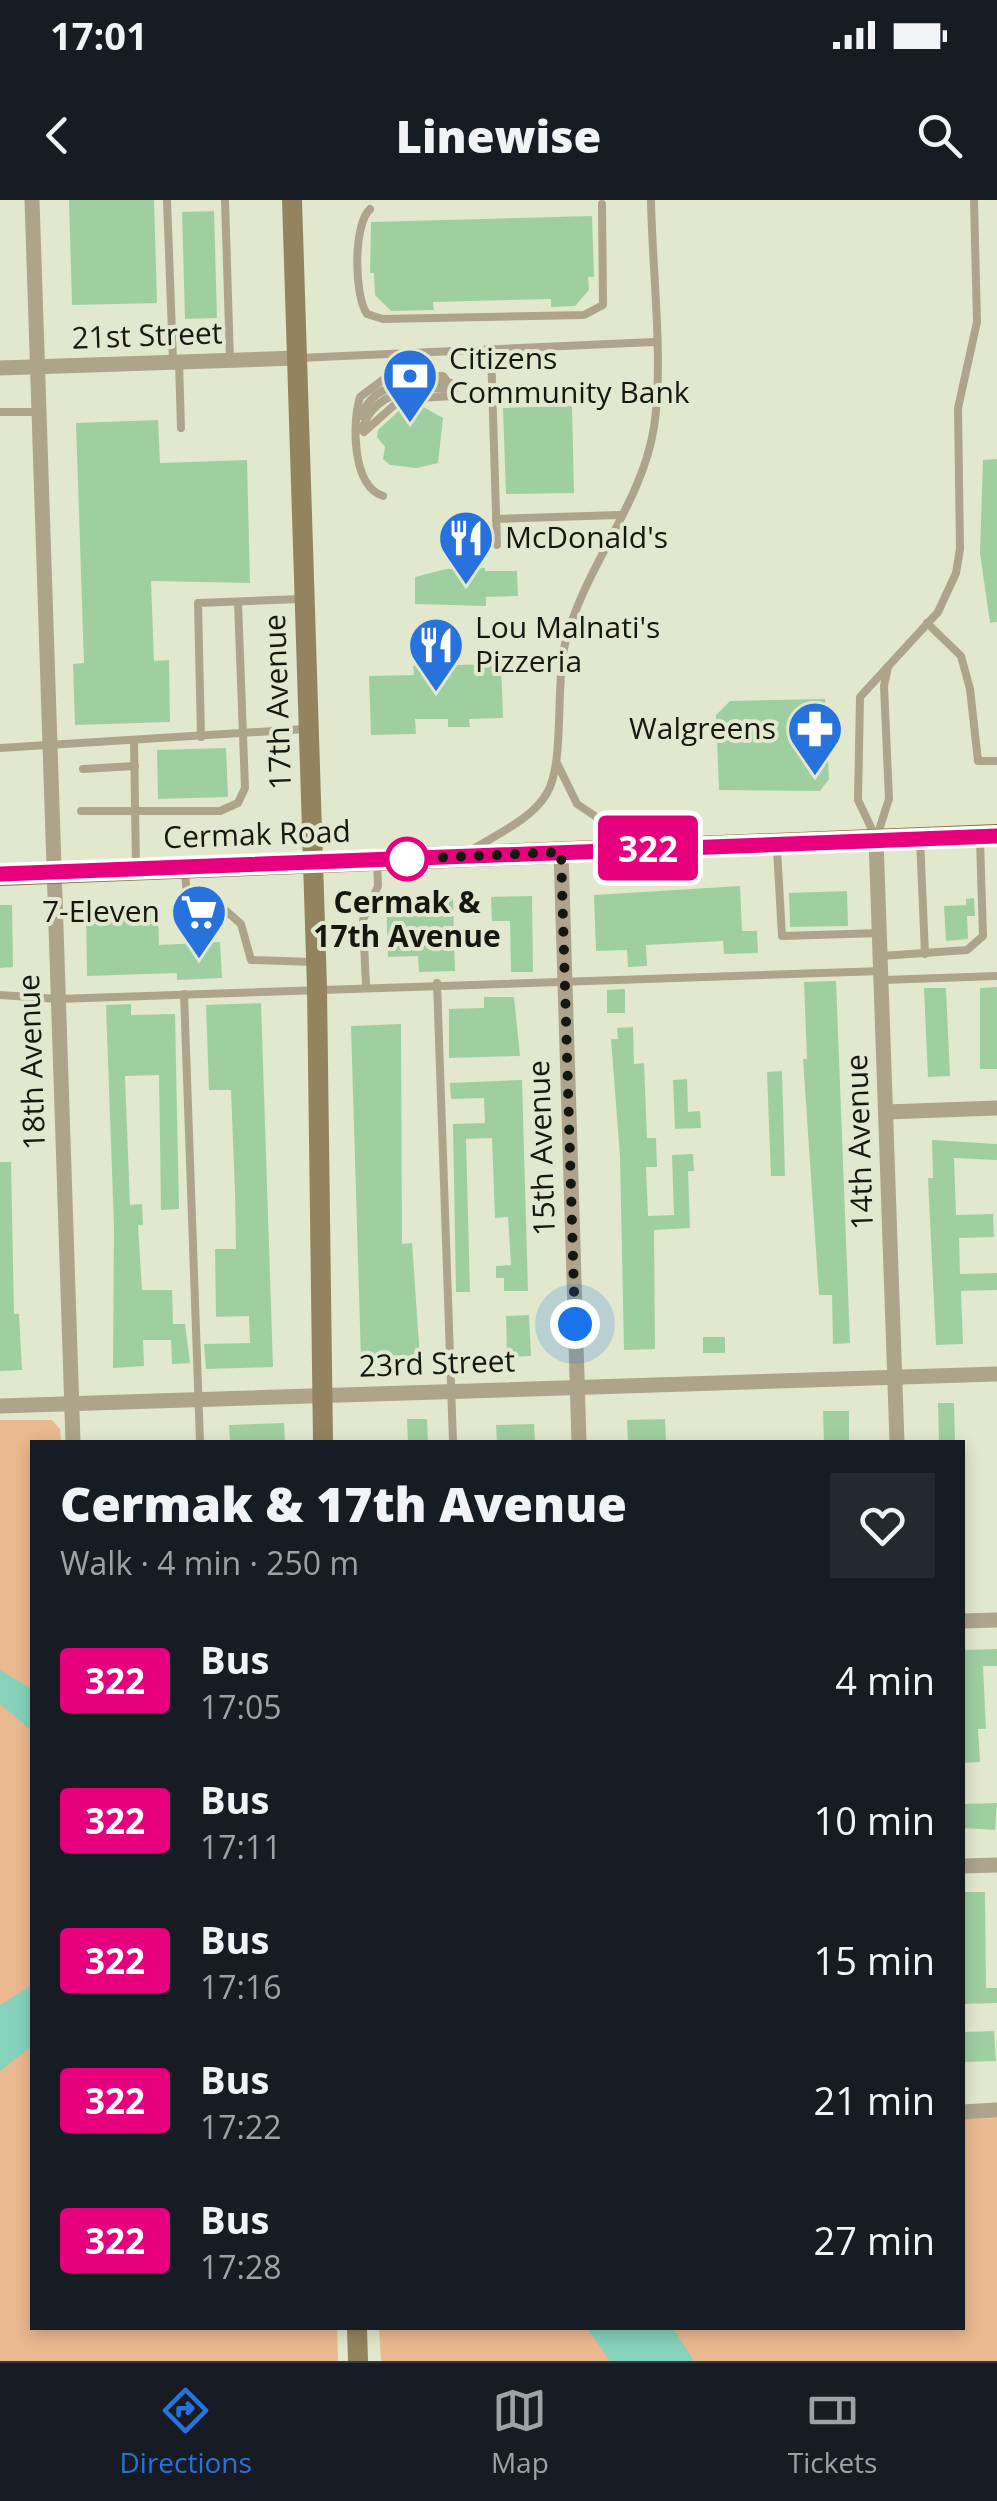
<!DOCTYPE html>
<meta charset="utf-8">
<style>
:root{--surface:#171b24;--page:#242831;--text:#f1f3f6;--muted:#9ea1a6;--line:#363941;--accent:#2872de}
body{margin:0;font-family:"Open Sans",sans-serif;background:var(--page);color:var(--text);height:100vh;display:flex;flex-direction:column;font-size:38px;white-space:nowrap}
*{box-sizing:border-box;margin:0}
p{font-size:32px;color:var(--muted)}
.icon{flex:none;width:55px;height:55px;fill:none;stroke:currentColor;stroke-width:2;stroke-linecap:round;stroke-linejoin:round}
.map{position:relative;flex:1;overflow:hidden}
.sheet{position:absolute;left:30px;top:1240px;width:935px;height:890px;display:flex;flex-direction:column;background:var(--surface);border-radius:0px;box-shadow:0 5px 15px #0003}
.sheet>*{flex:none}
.badge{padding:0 20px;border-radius:8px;font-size:35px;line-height:65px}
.you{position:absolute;width:50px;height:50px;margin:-25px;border:8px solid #fff;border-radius:50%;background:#1a73e8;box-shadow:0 0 0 15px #1a73e833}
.map>.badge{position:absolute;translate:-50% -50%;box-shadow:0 0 0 5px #fff}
.round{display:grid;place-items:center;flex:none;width:105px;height:105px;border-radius:0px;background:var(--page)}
.summary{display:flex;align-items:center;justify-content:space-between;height:170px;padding:0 30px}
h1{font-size:48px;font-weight:800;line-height:75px}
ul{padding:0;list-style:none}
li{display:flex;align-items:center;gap:30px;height:140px;padding:0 30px}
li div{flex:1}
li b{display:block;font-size:38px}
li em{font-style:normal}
li .badge{min-width:110px;font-weight:700;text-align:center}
.status{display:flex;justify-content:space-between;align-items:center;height:70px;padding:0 50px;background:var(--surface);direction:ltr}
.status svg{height:28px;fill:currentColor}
header{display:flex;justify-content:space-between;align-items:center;height:130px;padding:0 30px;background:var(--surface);font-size:45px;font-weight:800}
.menu{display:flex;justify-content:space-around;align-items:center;height:140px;border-top:2px solid var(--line);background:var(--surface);font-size:28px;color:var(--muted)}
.menu a{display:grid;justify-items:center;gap:5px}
.menu .current{color:var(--accent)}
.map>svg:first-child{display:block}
</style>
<div class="status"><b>17:01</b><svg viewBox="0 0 49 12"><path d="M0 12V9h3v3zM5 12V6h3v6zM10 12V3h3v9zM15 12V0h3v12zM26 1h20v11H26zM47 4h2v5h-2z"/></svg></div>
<header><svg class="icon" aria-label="back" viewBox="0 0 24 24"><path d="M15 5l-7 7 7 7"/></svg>Linewise<svg class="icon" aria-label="search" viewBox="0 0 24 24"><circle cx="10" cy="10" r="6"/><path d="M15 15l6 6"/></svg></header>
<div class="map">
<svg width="997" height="2161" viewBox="0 0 997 2161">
<rect width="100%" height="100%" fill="#e2e8ce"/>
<!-- green -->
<g fill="#ebb990">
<polygon points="0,1220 52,1220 60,1229 61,1242 32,1242 32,2128 337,2128 338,2161 0,2161"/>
<polygon points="997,1918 997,2161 381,2161 379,2128 962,2128 963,1919"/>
</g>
<!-- water -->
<g fill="#86d2bc">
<polygon points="0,1470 32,1489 32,1531 0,1504"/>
<polygon points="32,1785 32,1846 0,1871 0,1805"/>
<polygon points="587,2128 673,2128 694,2161 610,2161"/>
</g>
<!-- building -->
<g fill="#9fcfa0">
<polygon points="69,0 154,0 157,103 72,105"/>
<polygon points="214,11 217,118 185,119 182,12"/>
<polygon points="592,16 594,77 588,77 589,90 575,106 551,107 551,99 433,102 434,110 391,111 375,95 374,73 370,73 371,22"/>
<polygon points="420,205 443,218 438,263 417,268 390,265 383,259 385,247 377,237 378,230 404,206"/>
<polygon points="572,206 574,293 506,294 503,208"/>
<polygon points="158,220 160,263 247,260 250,383 151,381 154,461 169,460 170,522 75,525 73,464 84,463 76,223"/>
<polygon points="997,259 997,422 990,423 980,353 983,260"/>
<polygon points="485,368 485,371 517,371 518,396 486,397 486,406 415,404 415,377 446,369"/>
<polygon points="501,464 503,518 469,519 470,527 448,527 448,519 415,519 416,534 371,535 369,476 414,475 413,466"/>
<polygon points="825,499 829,579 820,591 719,590 716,515 730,501"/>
<polygon points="226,548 228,597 158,599 157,550"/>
<polygon points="740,686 742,731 757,731 758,753 724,754 723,741 646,745 647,766 628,767 627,750 596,751 594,695"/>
<polygon points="847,691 848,726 790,727 789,693"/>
<polygon points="532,696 533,772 511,772 510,721 492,721 491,697"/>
<polygon points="974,698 975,716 967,716 968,739 946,741 944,706 966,705 966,699"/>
<polygon points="453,699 455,771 419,772 418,756 388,757 386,701"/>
<polygon points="0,705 12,705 13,767 0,768"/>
<polygon points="158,709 159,745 220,742 222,778 177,780 177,773 87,776 86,711"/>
<polygon points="836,781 850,1143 833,1144 832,1095 819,1095 803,859 807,859 804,782"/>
<polygon points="997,787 997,869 980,869 980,788"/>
<polygon points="924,788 946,788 950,876 928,877"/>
<polygon points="625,789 625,813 607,813 607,790"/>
<polygon points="484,797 514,797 520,856 449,858 449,809 484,808"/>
<polygon points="261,803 273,1167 206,1169 204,1144 250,1143 249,1116 216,1117 215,1049 236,1049 235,992 231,890 209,890 206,805"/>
<polygon points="131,804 131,815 175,814 179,1009 161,1010 159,875 125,876 130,1005 142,1004 143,1025 138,1025 142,1090 172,1090 173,1124 185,1124 190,1163 172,1164 171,1140 143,1140 144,1166 113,1168 114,1026 106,805"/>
<polygon points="401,824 402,1044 412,1043 420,1158 361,1160 351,826"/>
<polygon points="633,827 634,864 644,863 647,938 656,938 657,967 646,967 648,1016 674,1015 672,955 693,954 694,971 688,971 690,1028 654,1030 655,1149 624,1150 620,956 611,839 618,839 617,828"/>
<polygon points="782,871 785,976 771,976 767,872"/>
<polygon points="687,879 688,912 700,911 701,928 675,929 673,880"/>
<polygon points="522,880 528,1091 504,1091 504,1078 496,1078 496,1066 511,1065 508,1017 495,1018 492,938 466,939 470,1092 456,1092 453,924 485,923 484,898 451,899 450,883"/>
<polygon points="932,940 997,944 997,960 954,958 956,1015 993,1014 994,1037 959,1038 960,1074 997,1073 997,1090 961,1091 963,1144 936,1145 928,978 933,978"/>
<polygon points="0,962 11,962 14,1114 19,1114 22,1170 0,1171"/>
<polygon points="529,1115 531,1156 507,1157 506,1116"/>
<rect x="703" y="1137" width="22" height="16"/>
<polygon points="938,1203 954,1203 955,1242 939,1242"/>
<polygon points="823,1211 849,1211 849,1242 824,1242"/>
<polygon points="407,1219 427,1219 428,1242 408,1242"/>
<polygon points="665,1219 666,1241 628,1242 627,1220"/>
<polygon points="284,1223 285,1242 230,1242 229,1225"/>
<polygon points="534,1224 535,1242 497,1242 496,1225"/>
<polygon points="997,1449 997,1466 983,1466 986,1529 978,1529 980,1562 962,1563 962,1450"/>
<polygon points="997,1603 995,1630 962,1628 962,1604"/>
<polygon points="962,1692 985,1692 986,1788 997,1788 997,1803 962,1804"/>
<polygon points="994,1831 996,1861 962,1862 962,1832"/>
</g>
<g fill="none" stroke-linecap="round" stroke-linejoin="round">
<!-- lane -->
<g stroke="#aea48b" stroke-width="8">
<polyline points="167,0 173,160"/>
<polyline points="225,0 230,160"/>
<path d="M 370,9 C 353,25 354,95 367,114 L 383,119 L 584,115 L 603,105 L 602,4"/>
<polyline points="491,150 497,345"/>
<polyline points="299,158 654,142"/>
<polyline points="179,162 181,228"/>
<polyline points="0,212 39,212"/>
<path d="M 361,216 C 374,180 418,179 451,183"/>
<path d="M 362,230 C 373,190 420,185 454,190"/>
<polyline points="364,232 401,199 454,196"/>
<path d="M 383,296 C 352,286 352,223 360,197 L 388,176 L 443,176 L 454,190"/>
<polyline points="496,319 619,315"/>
<polyline points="927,423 961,456 970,489 978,561 997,561"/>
<polyline points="201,537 198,403 300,399"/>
<polyline points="134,541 136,666"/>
<polyline points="0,548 305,529"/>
<polyline points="557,563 577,604 635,643"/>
<polyline points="83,569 135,566"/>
<polyline points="81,611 220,611 238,603 245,588 238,402"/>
<polyline points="877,636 889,599 884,486 888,467"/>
<polyline points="876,638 858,600 860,497 938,412 956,373 960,349 958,208 977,122 974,0"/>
<polyline points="920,639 925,754"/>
<path d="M 475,648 C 499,633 533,618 547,593 C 565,563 555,485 565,444 C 584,367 642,304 654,227 C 664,164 652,67 651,0"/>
<polyline points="777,649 782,736 881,733"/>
<polyline points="185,672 188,710 225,710 241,724 251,760 313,762"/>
<polyline points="881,756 967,750 983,736 980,640"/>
<polyline points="883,780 997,776"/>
<polyline points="437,783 453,1242"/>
<polyline points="366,786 363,720 378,686 377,664"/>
<polyline points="184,794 200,1242"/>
<polyline points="0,795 58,799 882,771"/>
</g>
<!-- street -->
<g stroke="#aea48b" stroke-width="15">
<polyline points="32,0 73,1242"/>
<polyline points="0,168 297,158"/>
<polyline points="876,639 897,1242"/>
<polyline points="561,652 579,1242"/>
<polyline points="886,912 997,908"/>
<polyline points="0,1206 997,1174"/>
<polyline points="962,1421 997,1420"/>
<polyline points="962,1666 997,1665"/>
<polyline points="962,1912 997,1910"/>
</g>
<!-- secondary -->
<g stroke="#93845f" stroke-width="20">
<polyline points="292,0 317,788 323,1242"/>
<polyline points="357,2128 358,2161"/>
</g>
<!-- primary -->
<polyline stroke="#806e3e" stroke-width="22" points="0,675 997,635"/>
</g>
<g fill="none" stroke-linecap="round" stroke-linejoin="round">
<!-- line casing -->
<g stroke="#fff" stroke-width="22">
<polyline id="line" points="0,674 997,636"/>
</g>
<!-- line -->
<use href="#line" stroke="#e6007e" stroke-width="15"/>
<!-- walk -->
<polyline stroke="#16170e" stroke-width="10" stroke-dasharray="0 18" points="407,659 561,652 575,1124"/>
</g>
<!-- icons -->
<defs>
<g id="bank-pin" transform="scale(2.875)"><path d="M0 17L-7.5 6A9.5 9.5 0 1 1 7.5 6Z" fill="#2872de" stroke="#e2e8ce"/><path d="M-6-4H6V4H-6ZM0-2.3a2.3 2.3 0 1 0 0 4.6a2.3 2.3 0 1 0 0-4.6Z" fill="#fff"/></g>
<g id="restaurant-pin" transform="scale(2.875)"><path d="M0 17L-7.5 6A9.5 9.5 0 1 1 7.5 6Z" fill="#2872de" stroke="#e2e8ce"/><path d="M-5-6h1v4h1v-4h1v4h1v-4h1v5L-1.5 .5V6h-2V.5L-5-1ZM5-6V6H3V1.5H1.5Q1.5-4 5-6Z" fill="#fff"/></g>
<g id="pharmacy-pin" transform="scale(2.875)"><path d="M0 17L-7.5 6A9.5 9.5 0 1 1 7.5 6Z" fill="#2872de" stroke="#e2e8ce"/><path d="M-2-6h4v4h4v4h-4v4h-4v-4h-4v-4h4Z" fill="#fff"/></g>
<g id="supermarket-pin" transform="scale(2.875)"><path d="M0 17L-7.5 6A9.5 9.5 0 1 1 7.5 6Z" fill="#2872de" stroke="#e2e8ce"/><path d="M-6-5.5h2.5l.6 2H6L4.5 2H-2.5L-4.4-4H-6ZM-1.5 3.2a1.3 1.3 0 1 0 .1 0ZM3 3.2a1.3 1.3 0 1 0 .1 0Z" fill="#fff"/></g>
</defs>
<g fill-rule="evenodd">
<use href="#bank-pin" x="410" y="176"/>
<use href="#restaurant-pin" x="466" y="338"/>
<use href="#restaurant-pin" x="436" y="445"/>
<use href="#pharmacy-pin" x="815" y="529"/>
<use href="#supermarket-pin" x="199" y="712"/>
</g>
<!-- markers -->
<circle fill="#fff" stroke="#e6007e" stroke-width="5" cx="407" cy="659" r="20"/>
<g text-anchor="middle" stroke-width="8" stroke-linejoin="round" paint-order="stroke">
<!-- street labels -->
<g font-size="30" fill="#16170e" stroke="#e2e8ce">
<text transform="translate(147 136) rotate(-2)" y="10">21st Street</text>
<text transform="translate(278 502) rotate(-92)" y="10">17th Avenue</text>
<text transform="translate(257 635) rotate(-2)" y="10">Cermak Road</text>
<text transform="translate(32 862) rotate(-92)" y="10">18th Avenue</text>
<text transform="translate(860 942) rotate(-92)" y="10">14th Avenue</text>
<text transform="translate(542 948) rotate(-92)" y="10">15th Avenue</text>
<text transform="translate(437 1164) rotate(-2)" y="10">23rd Street</text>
</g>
<!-- poi labels -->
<g font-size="30" fill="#16170e" stroke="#e2e8ce" text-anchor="start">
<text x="449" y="169">Citizens<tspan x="449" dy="34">Community Bank</tspan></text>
<text x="505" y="348">McDonald's</text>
<text x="475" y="438">Lou Malnati's<tspan x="475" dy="34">Pizzeria</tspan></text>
<text x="776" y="539" text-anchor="end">Walgreens</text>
<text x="160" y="722" text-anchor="end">7-Eleven</text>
</g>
<!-- stop labels -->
<g font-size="30" font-weight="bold" fill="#16170e" stroke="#e2e8ce">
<text x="407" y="713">Cermak &amp;<tspan x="407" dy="34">17th Avenue</tspan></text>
</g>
</g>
</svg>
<div class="you" style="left:575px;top:1124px"></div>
<b class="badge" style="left:648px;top:648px;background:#e6007e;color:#fff">322</b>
<section class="sheet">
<div class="summary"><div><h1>Cermak &amp; 17th Avenue</h1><p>Walk · 4 min · 250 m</p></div><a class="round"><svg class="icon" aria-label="heart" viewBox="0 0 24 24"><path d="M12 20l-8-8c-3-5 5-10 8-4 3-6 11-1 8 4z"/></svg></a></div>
<ul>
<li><span class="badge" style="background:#e6007e;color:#fff">322</span><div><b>Bus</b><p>17:05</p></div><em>4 min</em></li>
<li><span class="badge" style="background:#e6007e;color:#fff">322</span><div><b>Bus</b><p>17:11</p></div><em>10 min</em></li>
<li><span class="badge" style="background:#e6007e;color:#fff">322</span><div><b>Bus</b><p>17:16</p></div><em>15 min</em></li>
<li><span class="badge" style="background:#e6007e;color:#fff">322</span><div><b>Bus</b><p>17:22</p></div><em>21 min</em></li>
<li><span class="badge" style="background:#e6007e;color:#fff">322</span><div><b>Bus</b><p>17:28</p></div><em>27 min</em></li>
</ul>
</section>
</div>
<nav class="menu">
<a class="current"><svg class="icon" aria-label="directions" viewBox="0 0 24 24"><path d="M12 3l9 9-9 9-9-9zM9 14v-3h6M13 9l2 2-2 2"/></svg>Directions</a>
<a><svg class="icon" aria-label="map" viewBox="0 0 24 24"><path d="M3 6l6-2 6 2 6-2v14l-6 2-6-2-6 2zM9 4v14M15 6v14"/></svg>Map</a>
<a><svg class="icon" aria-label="tickets" viewBox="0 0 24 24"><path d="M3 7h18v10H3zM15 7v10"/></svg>Tickets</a>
</nav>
